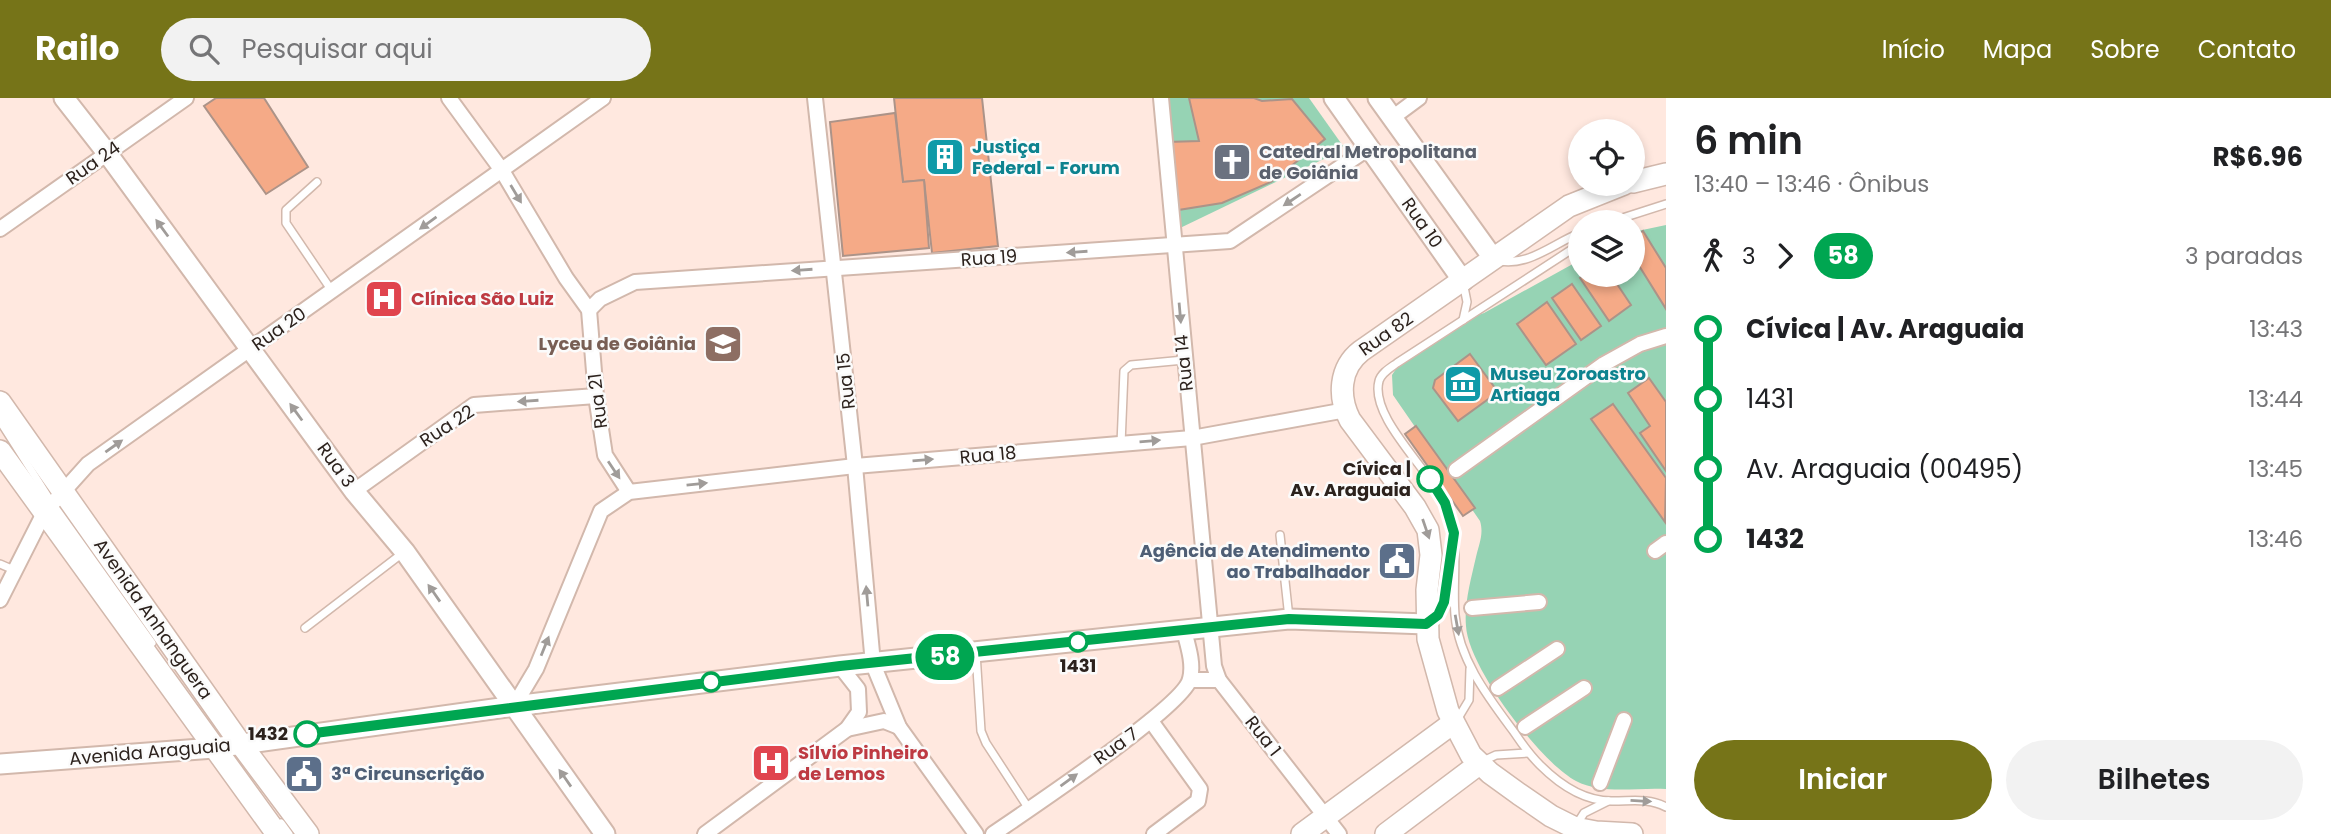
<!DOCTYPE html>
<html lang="pt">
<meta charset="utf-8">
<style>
:root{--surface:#fff;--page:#f2f2f2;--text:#202124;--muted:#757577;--accent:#767418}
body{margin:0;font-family:Poppins,sans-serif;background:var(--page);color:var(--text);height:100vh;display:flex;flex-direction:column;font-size:26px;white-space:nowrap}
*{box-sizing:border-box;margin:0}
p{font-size:23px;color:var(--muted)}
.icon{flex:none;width:38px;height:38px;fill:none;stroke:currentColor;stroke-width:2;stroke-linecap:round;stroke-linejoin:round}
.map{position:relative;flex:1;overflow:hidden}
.details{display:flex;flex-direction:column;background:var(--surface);width:665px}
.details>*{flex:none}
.badge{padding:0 14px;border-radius:23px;font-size:24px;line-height:46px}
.controls{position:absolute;left:1568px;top:21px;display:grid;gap:14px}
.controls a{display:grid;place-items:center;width:77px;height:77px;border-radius:50%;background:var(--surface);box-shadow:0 4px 10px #0003;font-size:35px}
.map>.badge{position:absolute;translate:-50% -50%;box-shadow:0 0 0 4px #fff}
.legs{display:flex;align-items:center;gap:10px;height:77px;padding:0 28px;font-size:23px}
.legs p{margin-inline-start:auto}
.headline{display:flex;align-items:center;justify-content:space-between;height:119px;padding:0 28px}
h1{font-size:38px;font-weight:600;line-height:52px}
.cta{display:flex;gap:14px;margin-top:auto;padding:14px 28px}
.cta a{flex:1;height:80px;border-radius:42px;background:var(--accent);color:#fff;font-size:28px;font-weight:600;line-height:80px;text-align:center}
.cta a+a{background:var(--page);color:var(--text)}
ul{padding:0 28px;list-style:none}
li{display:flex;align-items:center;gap:24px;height:70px;font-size:26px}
li i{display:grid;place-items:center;width:10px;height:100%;margin:0 9px;background:currentColor}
li i::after{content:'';width:18px;height:18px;margin:-9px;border:5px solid;border-radius:50%;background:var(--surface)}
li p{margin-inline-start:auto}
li:first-child i{background:linear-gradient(#0000 50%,currentColor 0)}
li:last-child i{background:linear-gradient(currentColor 50%,#0000 0)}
header{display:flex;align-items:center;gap:42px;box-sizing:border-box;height:98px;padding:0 35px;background:var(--accent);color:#fff}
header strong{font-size:33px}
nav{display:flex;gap:38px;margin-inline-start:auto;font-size:24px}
.search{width:490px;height:63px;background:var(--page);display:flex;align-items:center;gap:18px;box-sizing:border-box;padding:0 24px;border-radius:38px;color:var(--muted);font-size:26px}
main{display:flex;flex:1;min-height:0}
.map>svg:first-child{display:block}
</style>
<header>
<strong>Railo</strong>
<div class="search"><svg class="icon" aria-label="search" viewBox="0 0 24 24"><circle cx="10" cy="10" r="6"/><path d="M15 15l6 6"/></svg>Pesquisar aqui</div>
<nav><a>Início</a><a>Mapa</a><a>Sobre</a><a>Contato</a></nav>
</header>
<main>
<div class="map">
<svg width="1666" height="736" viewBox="0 0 1666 736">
<rect width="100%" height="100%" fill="#ffe8df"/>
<!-- green -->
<g fill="#96d3b4">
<polygon points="1161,0 1309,0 1343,48 1332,57 1178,131"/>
<path d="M 1666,127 L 1666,691 C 1637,689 1603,697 1576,683 C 1540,664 1468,569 1466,528 C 1464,506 1471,481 1476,459 C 1479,446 1484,436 1480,423 L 1393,297 L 1392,277 L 1398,268 L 1463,222 L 1484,215 L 1580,162 L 1580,177 L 1633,177 L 1633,134 Z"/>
</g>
<!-- building -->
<g fill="#f5aa87" stroke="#ac9388" stroke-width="2">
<polygon points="216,0 264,0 308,69 266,96 204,8"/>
<polygon points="894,0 982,0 998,148 932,155 924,82 903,84"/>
<polygon points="1189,0 1254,0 1262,3 1292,1 1325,41 1271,84 1222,105 1172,113 1167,44 1199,43"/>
<polygon points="895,15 903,84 924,82 929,150 843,158 830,24"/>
<polygon points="1643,133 1666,170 1666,211 1633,158 1633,140"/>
<polygon points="1584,177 1611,177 1631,207 1609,223 1580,180"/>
<polygon points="1572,186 1601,228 1581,242 1552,200"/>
<polygon points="1547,204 1576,246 1546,267 1517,226"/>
<polygon points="1470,256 1498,294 1458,323 1433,290 1435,282"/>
<polygon points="1649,280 1666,304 1666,373 1640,335 1650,328 1628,295"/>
<polygon points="1613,306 1666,380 1665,424 1591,321"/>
<polygon points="1416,328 1475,410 1463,418 1405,336"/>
</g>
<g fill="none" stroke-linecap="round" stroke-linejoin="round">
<!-- lane casing -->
<g stroke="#d2b8ac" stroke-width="10">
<g id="lane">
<polyline points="317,84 286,112 286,125 332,193"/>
<polyline points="1610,124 1666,106"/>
<path d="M 1580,146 L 1397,265 C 1390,270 1381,275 1379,283 C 1369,321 1435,376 1448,412 C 1460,447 1452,481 1455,517 C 1459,562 1488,599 1514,634 C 1522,646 1530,657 1540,667 C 1560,687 1585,704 1614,703 C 1633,703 1649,700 1666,709"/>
<path d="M 1500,163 C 1530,168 1554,145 1580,135"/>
<polyline points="1463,222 1467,204 1463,184"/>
<polyline points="0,323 52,405 152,545"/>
<polyline points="1121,346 1124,273 1131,267 1184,262"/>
<polyline points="1280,437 1289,520"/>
<polyline points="0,466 14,472"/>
<path d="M 1431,523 C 1450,508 1450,475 1452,453"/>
<polyline points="305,530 404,454"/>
<polyline points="976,555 981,633 986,645 1029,711"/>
<polyline points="1457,622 1469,602 1470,571"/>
<polyline points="1483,663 1496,657 1528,655"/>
<polyline points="281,725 289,736"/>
<polyline points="1577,726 1584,715 1608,703"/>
</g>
</g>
<!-- street casing -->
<g stroke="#d2b8ac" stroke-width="18">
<g id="street">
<polyline points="449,0 501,71 566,180 589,212 596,298 605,357 629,394"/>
<polyline points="815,0 855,368 873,566 899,629 976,736"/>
<polyline points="1161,0 1214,568 1219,582 1339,736"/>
<polyline points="1392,20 1419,0"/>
<polyline points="0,131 186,0"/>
<polyline points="589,212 600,201 635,184 1230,143 1369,50"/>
<polyline points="1456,372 1604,266 1640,246 1666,238"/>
<polyline points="354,393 474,307 596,298"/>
<polyline points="1655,453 1666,445"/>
<polyline points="0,502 44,415 88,366 603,0"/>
<polyline points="1472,510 1539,504"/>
<polyline points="1190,582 1219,582"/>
<polyline points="1498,590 1557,551"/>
<polyline points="514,608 536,571 601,413 629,394 855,368 1192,340 1346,312"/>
<polyline points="1151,623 1200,691 1198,703 1154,736"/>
<polyline points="1525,629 1584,590"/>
<polyline points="847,631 884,623 899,629"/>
<polyline points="1600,685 1624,622"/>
<polyline points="705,736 847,631 859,614 858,591 840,568"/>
<path d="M 993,736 C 1025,714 1184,608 1190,581 C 1194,566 1188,548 1184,533"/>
</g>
</g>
<!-- secondary casing -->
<g stroke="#d2b8ac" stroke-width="23">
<g id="secondary">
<polyline points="64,0 107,55 354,393 405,454 605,736"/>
<polyline points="1334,0 1463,183"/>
<polyline points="1378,0 1493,160"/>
<polyline points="0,666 214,650 514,608 840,568 1289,521 1426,526"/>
</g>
</g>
<!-- primary casing -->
<g stroke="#d2b8ac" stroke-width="24">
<g id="primary">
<polyline points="1633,84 1666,76"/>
<path d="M 1624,86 L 1569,108 L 1361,253 C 1339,270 1338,299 1350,322 L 1415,409 L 1428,432 L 1431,457 L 1427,492 L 1428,541 L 1448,613 L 1471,657 L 1490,675 L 1519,696 L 1551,718 L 1575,730 L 1596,734 L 1632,736"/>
<polyline points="0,304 240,645 308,736"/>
<polyline points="0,353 277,736"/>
<polyline points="1302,736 1453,625"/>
<polyline points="1386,736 1479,666"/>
</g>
</g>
<!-- lane -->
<use href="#lane" stroke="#fff" stroke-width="7"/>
<!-- street -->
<use href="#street" stroke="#fff" stroke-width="14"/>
<!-- secondary -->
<use href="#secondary" stroke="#fff" stroke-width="19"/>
<!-- primary -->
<use href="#primary" stroke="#fff" stroke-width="21"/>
</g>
<!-- one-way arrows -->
<defs><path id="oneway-solid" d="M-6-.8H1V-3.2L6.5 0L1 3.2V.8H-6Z" transform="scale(1.75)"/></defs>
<g fill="#a09c99">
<use href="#oneway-solid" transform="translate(516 96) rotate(59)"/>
<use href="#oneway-solid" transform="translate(1292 102) rotate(146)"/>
<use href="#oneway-solid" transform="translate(428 125) rotate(144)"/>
<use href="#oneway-solid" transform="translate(162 130) rotate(-126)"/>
<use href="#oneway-solid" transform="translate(1077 154) rotate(176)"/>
<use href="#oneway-solid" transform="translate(802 172) rotate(176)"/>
<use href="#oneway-solid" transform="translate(1180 215) rotate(85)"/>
<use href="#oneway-solid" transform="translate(528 303) rotate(176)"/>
<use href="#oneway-solid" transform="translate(296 314) rotate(-126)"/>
<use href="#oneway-solid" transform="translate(1150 343) rotate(-5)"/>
<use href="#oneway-solid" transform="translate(114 348) rotate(-35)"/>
<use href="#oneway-solid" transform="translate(923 362) rotate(-5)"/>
<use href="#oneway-solid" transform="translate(614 372) rotate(56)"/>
<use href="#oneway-solid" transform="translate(697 386) rotate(-6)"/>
<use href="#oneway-solid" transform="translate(1426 431) rotate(71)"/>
<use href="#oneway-solid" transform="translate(434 495) rotate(-125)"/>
<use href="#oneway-solid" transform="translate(867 498) rotate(-95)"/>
<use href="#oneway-solid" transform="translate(1457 527) rotate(80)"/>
<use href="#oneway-solid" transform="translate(545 548) rotate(-68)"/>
<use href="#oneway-solid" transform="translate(565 680) rotate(-125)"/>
<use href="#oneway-solid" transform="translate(1069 682) rotate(-36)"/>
<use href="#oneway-solid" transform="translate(1641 703) rotate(3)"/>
</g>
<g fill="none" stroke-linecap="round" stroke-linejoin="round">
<!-- line-1 casing -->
<g stroke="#fff" stroke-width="16">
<polyline id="line-1" points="307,636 840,568 1289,521 1426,526 1438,517 1444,504 1454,435 1445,405 1430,381"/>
</g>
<!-- line-1 -->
<use href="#line-1" stroke="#00a651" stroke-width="10"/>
</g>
<!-- icons -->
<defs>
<g id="building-square" transform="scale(2.0125)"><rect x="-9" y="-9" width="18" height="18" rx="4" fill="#0f9aa8" stroke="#fbfbfb"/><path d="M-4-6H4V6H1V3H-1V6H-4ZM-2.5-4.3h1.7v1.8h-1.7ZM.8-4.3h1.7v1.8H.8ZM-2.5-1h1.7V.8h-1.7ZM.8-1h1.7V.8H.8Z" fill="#fff"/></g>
<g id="church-square" transform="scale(2.0125)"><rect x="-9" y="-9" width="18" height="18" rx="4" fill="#6b7280" stroke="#fbfbfb"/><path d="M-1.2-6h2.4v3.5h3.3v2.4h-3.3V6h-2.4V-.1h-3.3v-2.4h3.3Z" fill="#fff"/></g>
<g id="hospital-square" transform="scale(2.0125)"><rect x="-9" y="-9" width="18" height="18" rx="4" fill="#e0444e" stroke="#fbfbfb"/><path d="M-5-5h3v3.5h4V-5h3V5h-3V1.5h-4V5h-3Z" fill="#fff"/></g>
<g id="school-square" transform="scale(2.0125)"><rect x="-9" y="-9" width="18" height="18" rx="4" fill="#8d6e63" stroke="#fbfbfb"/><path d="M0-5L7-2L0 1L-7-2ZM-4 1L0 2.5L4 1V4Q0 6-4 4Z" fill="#fff"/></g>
<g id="museum-square" transform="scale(2.0125)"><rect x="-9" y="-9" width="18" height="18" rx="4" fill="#0f9aa8" stroke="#fbfbfb"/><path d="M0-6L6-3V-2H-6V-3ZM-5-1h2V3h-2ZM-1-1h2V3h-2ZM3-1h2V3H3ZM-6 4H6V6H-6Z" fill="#fff"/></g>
<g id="civic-square" transform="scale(2.0125)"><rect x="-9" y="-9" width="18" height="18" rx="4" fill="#5c6f8a" stroke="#fbfbfb"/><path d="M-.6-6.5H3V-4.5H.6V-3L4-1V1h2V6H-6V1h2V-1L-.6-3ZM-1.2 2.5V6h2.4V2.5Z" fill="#fff"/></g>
</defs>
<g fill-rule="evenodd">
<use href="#building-square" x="945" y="59"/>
<use href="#church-square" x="1232" y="64"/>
<use href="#hospital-square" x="384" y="201"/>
<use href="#school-square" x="723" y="246"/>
<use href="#museum-square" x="1463" y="286"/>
<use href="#civic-square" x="1397" y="463"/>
<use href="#hospital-square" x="771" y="665"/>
<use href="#civic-square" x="304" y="676"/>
</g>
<!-- markers -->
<g fill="#fff" stroke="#00a651" stroke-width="3.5">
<circle cx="1430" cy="381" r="12"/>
<circle cx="1078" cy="544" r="9"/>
<circle cx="711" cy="584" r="9"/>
<circle cx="307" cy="636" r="12"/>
</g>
<g text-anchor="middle" stroke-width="5" stroke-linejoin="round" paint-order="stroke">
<!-- culture labels -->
<g font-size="18" font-weight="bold" fill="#0d838f" stroke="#fbfbfb" text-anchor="start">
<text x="972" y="55">Justiça<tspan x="972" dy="21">Federal - Forum</tspan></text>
<text x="1490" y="282">Museu Zoroastro<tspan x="1490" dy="21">Artiaga</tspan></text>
</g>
<!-- worship labels -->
<g font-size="18" font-weight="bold" fill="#5b616d" stroke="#fbfbfb" text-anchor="start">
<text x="1259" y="60">Catedral Metropolitana<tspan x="1259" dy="21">de Goiânia</tspan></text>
</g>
<!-- street labels -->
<g font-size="18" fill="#2c221d" stroke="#fbfbfb">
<text transform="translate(93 65) rotate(-35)" y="6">Rua 24</text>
<text transform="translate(1422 125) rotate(55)" y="6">Rua 10</text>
<text transform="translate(989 160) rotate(-4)" y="6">Rua 19</text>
<text transform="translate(279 231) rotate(-35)" y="6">Rua 20</text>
<text transform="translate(1386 236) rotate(-35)" y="6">Rua 82</text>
<text transform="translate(1184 265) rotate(-96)" y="6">Rua 14</text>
<text transform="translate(846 283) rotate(-96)" y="6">Rua 15</text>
<text transform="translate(598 303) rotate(-97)" y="6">Rua 21</text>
<text transform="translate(447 328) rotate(-33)" y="6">Rua 22</text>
<text transform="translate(988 357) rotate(-5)" y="6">Rua 18</text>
<text transform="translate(336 367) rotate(54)" y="6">Rua 3</text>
<text transform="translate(153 521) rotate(55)" y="6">Avenida Anhanguera</text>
<text transform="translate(1263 638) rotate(52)" y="6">Rua 1</text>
<text transform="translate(1116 648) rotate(-36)" y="6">Rua 7</text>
<text transform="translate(150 654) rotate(-5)" y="6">Avenida Araguaia</text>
</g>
<!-- health labels -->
<g font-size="18" font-weight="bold" fill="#be3a42" stroke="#fbfbfb" text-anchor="start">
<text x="411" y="207">Clínica São Luiz</text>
<text x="798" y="661">Sílvio Pinheiro<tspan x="798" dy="21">de Lemos</tspan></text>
</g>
<!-- education labels -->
<g font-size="18" font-weight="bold" fill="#785e54" stroke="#fbfbfb" text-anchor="end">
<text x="696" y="252">Lyceu de Goiânia</text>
</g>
<!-- stop labels -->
<g font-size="18" font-weight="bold" fill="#2c221d" stroke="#fbfbfb" text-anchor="end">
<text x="1411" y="377">Cívica |<tspan x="1411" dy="21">Av. Araguaia</tspan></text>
<text x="1078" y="574" text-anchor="middle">1431</text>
<text x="288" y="642">1432</text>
</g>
<!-- service labels -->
<g font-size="18" font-weight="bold" fill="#4e5e75" stroke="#fbfbfb" text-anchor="end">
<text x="1370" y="459">Agência de Atendimento<tspan x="1370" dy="21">ao Trabalhador</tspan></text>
<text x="331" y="682" text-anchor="start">3ª Circunscrição</text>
</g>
</g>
</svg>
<div class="controls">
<a><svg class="icon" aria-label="locate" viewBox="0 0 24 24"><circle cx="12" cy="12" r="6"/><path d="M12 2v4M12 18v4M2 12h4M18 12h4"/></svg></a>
<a><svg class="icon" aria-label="layers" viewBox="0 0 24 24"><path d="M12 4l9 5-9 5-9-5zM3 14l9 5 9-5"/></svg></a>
</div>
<b class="badge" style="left:945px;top:559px;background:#00a651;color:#fff">58</b>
</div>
<section class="details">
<div class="headline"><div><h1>6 min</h1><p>13:40 – 13:46 · Ônibus</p></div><b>R$6.96</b></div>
<div class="legs"><svg class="icon" aria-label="walk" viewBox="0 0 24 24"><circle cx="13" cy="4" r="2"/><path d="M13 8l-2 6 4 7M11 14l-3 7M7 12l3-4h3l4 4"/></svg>3<svg class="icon" aria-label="forward" viewBox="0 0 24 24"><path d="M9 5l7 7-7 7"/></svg><b class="badge" style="background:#00a651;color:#fff">58</b><p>3 paradas</p></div>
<ul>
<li><i style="color:#00a651"></i><b>Cívica | Av. Araguaia</b><p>13:43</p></li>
<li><i style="color:#00a651"></i><span>1431</span><p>13:44</p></li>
<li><i style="color:#00a651"></i><span>Av. Araguaia (00495)</span><p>13:45</p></li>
<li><i style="color:#00a651"></i><b>1432</b><p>13:46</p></li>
</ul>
<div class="cta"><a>Iniciar</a><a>Bilhetes</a></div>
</section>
</main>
